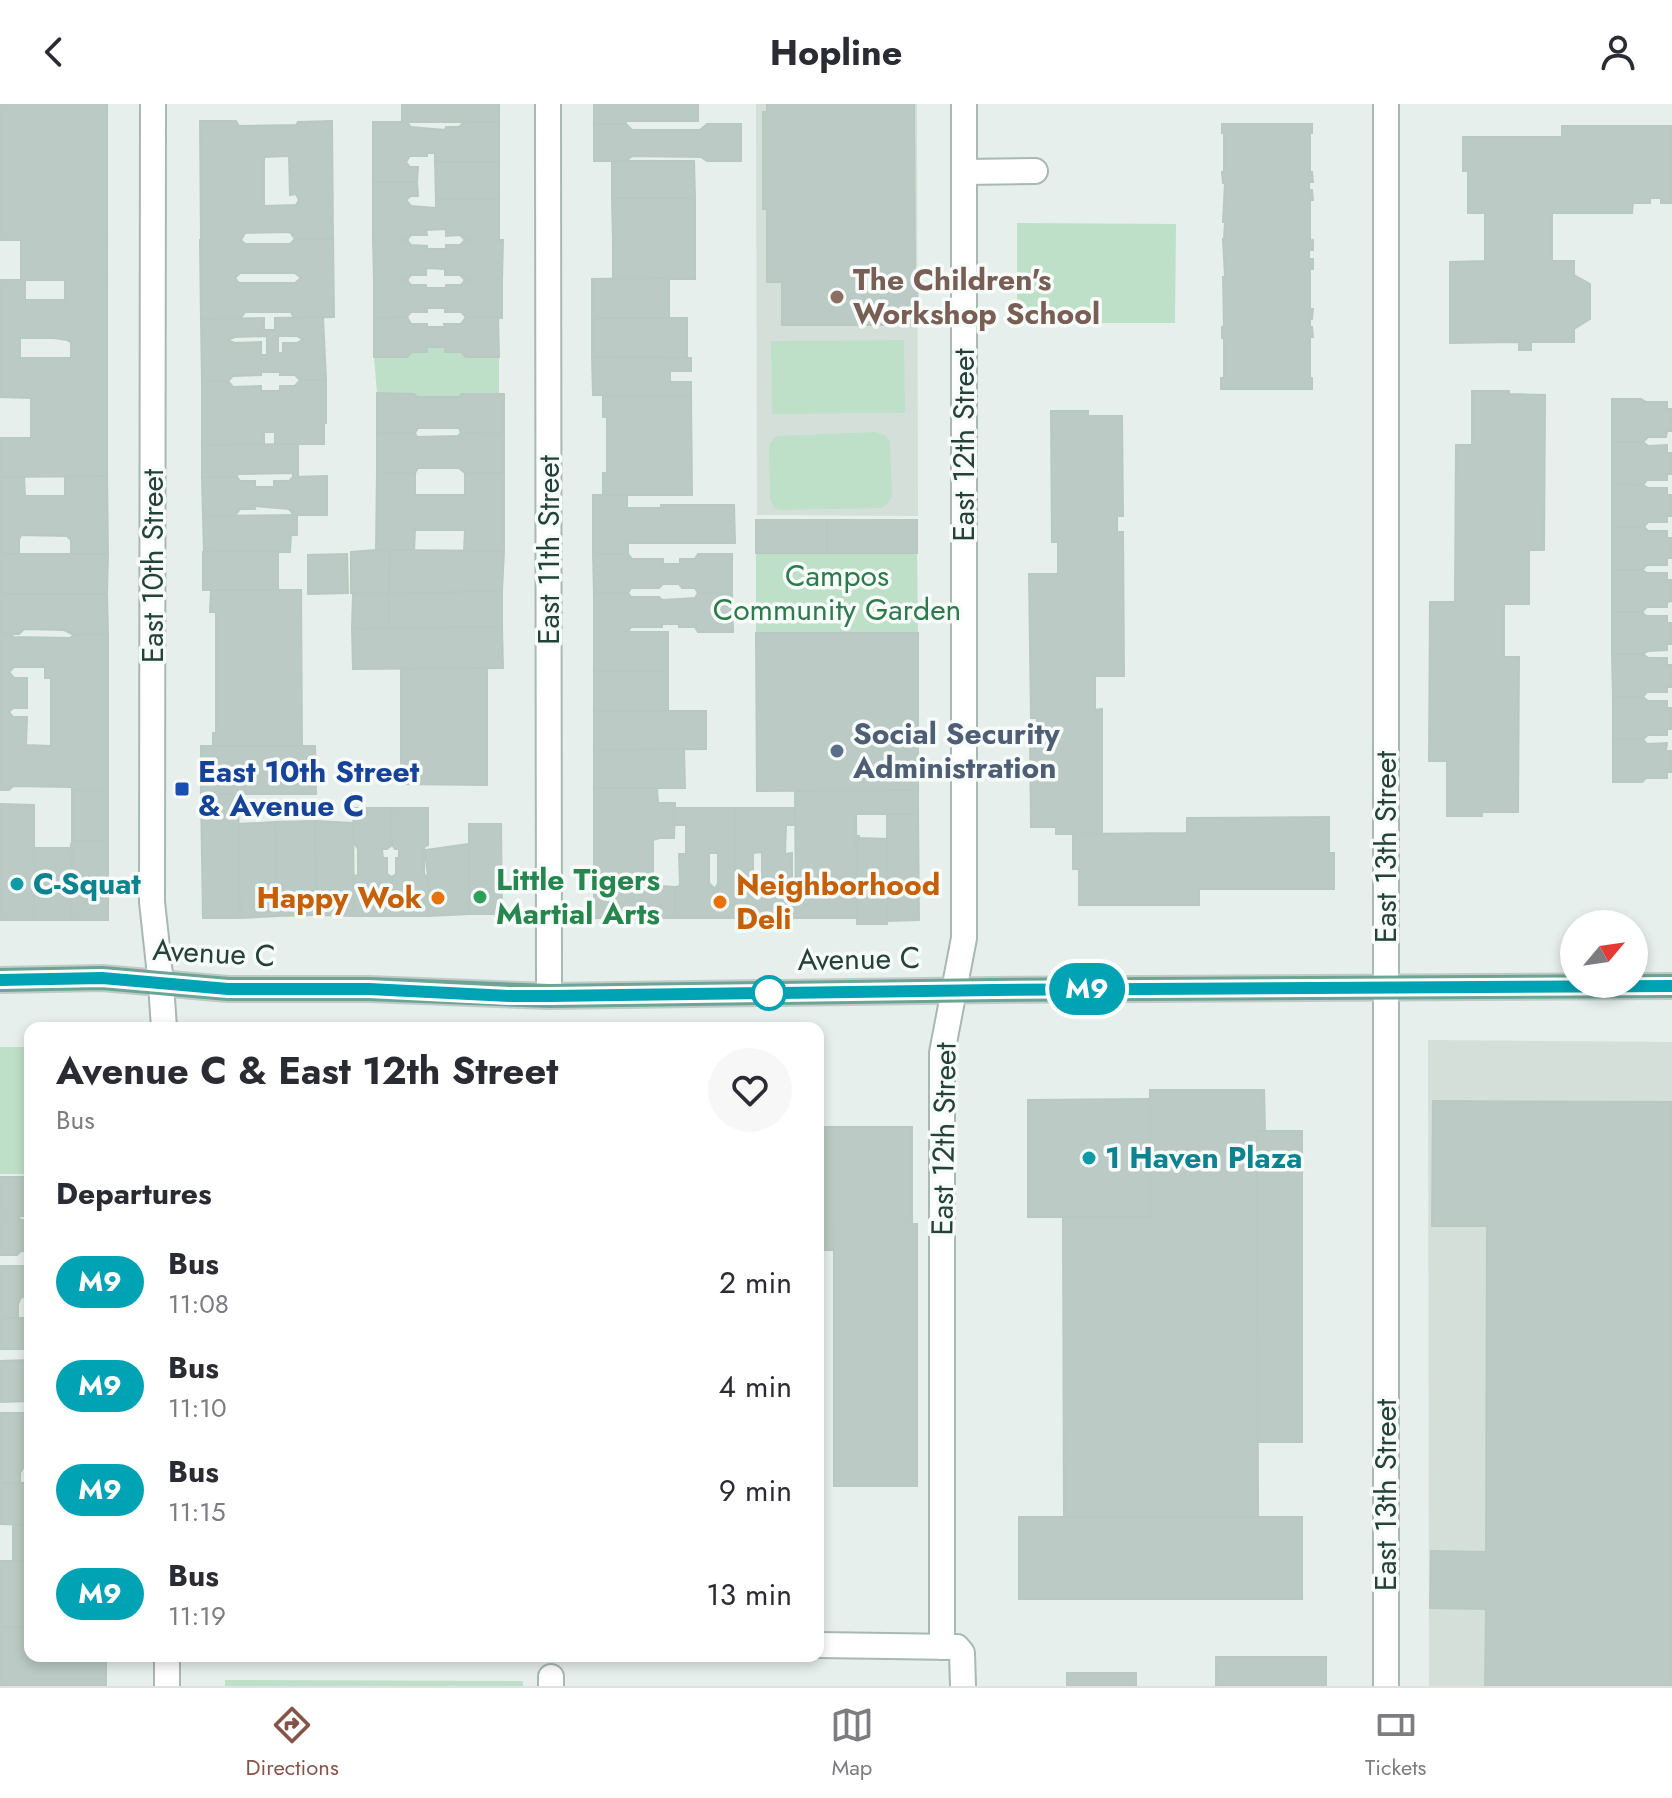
<!DOCTYPE html>
<style>
:root{--surface:#fff;--page:#f7f7f7;--text:#2b2b33;--muted:#7c7c81;--line:#e1e1e2;--accent:#855347}
body{margin:0;font-family:Jost,sans-serif;background:var(--page);color:var(--text);height:100vh;display:flex;flex-direction:column;font-size:30px;white-space:nowrap}
*{box-sizing:border-box;margin:0}
p{font-size:26px;color:var(--muted)}
.icon{flex:none;width:44px;height:44px;fill:none;stroke:currentColor;stroke-width:2;stroke-linecap:round;stroke-linejoin:round}
.map{position:relative;flex:1;overflow:hidden}
.panel{position:absolute;left:24px;top:918px;width:800px;height:640px;display:flex;flex-direction:column;background:var(--surface);border-radius:16px;box-shadow:0 4px 12px #0003}
.panel>*{flex:none}
.badge{padding:0 16px;border-radius:26px;font-size:28px;line-height:52px}
.needle{width:52px;rotate:61deg}
.fabs{position:absolute;left:1560px;top:806px;display:grid;gap:16px}
.fabs a{display:grid;place-items:center;width:88px;height:88px;border-radius:50%;background:var(--surface);box-shadow:0 4px 12px #0003;font-size:40px}
.map>.badge{position:absolute;translate:-50% -50%;box-shadow:0 0 0 4px #fff}
h2{padding:0 32px;font-size:30px;line-height:72px}
.round{display:grid;place-items:center;flex:none;width:84px;height:84px;border-radius:42px;background:var(--page)}
.headline{display:flex;align-items:center;justify-content:space-between;height:136px;padding:0 32px}
h1{font-size:38px;font-weight:700;line-height:60px}
ul{padding:0;list-style:none}
li{display:flex;align-items:center;gap:24px;height:104px;padding:0 32px}
li div{flex:1}
li b{display:block;font-size:30px}
li em{font-style:normal}
li .badge{min-width:88px;font-weight:700;text-align:center}
header{display:flex;justify-content:space-between;align-items:center;height:104px;padding:0 32px;background:var(--surface);font-size:36px;font-weight:700}
.tabs{display:flex;justify-content:space-around;align-items:center;height:112px;border-top:2px solid var(--line);background:var(--surface);font-size:22px;color:var(--muted)}
.tabs a{display:grid;justify-items:center;gap:4px}
.tabs .selected{color:var(--accent)}
.map>svg:first-child{display:block}
</style>
<header><svg class="icon" aria-label="back" viewBox="0 0 24 24"><path d="M15 5l-7 7 7 7"/></svg>Hopline<svg class="icon" aria-label="person" viewBox="0 0 24 24"><circle cx="12" cy="8" r="4"/><path d="M4 21q1-7 8-7t8 7"/></svg></header>
<div class="map">
<svg width="1672" height="1582" viewBox="0 0 1672 1582">
<rect width="100%" height="100%" fill="#e6efeb"/>
<!-- built -->
<g fill="#d4dfda">
<polygon points="756,0 917,0 918,412 757,411"/>
<polygon points="1428,936 1672,938 1672,1582 1429,1582"/>
</g>
<!-- green -->
<g fill="#bfe0c8">
<polygon points="1017,119 1176,120 1175,219 1017,219"/>
<polygon points="904,236 905,309 772,310 771,237"/>
<polygon points="427,243 445,243 445,248 461,248 466,253 499,253 499,290 462,290 459,293 417,293 414,290 377,289 374,253 407,253 412,248 427,248"/>
<polygon points="876,328 885,331 890,338 892,392 888,399 881,404 780,406 774,404 770,396 769,341 776,332"/>
<polygon points="756,449 917,449 918,529 756,529"/>
<rect x="0" y="943" width="30" height="127"/>
<polygon points="225,1576 523,1577 523,1582 225,1582"/>
</g>
<!-- building -->
<g fill="#bbcac4" stroke="#b8c9c2" stroke-width="2" fill-rule="evenodd">
<rect x="0" y="0" width="107" height="136"/>
<rect x="402" y="0" width="97" height="18"/>
<polygon points="594,0 698,0 698,17 626,17 626,20 594,20"/>
<polygon points="767,0 914,0 915,166 917,166 918,221 782,221 782,178 767,178 767,105 763,105 763,8 767,8"/>
<path d="M 200,17 L 236,17 L 239,22 L 296,21 L 298,18 L 332,17 L 333,135 L 295,135 L 290,128 L 245,129 L 241,136 L 201,136 ZM 289,52 L 290,91 L 296,90 L 299,96 L 296,101 L 264,102 L 264,53 Z"/>
<polygon points="373,18 407,18 411,23 445,26 446,23 459,23 464,18 499,18 499,58 435,58 435,49 427,49 427,52 410,52 406,58 410,63 418,63 417,78 373,78"/>
<polygon points="594,20 626,20 632,26 700,26 707,20 741,20 741,57 707,57 701,53 632,52 626,57 594,57"/>
<polygon points="1222,20 1312,20 1312,29 1310,29 1310,68 1312,68 1313,78 1309,78 1309,86 1312,86 1313,96 1310,96 1310,137 1313,136 1313,146 1309,146 1309,155 1313,155 1313,165 1310,165 1310,205 1313,205 1312,215 1310,215 1310,223 1312,223 1313,233 1310,233 1310,274 1312,274 1312,285 1221,285 1221,274 1224,274 1224,234 1222,234 1222,223 1224,222 1223,173 1225,173 1223,135 1224,135 1225,118 1223,118 1225,79 1223,79 1222,68 1224,68 1224,29 1222,29"/>
<polygon points="1562,22 1672,22 1672,99 1661,99 1661,94 1650,94 1650,99 1633,99 1632,109 1552,109 1552,157 1574,157 1574,171 1590,180 1590,215 1574,225 1574,238 1531,238 1531,246 1519,246 1519,238 1450,239 1450,158 1485,157 1485,109 1468,109 1468,67 1463,67 1463,33 1562,33"/>
<polygon points="612,57 694,57 695,94 612,94"/>
<polygon points="435,58 499,58 499,95 436,96"/>
<polygon points="373,78 417,78 418,92 411,92 406,96 411,102 436,104 436,96 499,95 499,136 465,136 460,131 446,132 446,125 426,126 427,131 411,131 407,136 373,136"/>
<polygon points="612,94 695,94 695,136 613,136"/>
<path d="M 295,135 L 333,135 L 334,213 L 294,214 L 291,208 L 245,208 L 241,214 L 201,215 L 200,136 L 241,136 L 245,140 L 290,140 ZM 240,169 L 295,169 L 301,174 L 295,179 L 239,179 L 235,174 Z"/>
<rect x="21" y="136" width="86" height="40"/>
<polygon points="373,136 407,136 411,141 427,142 427,145 446,145 446,141 460,141 465,136 503,136 502,176 465,176 460,171 445,171 445,165 426,164 426,171 411,171 407,176 374,176"/>
<rect x="613" y="136" width="82" height="39"/>
<polygon points="669,174 669,215 592,214 592,175"/>
<path d="M 0,176 L 25,176 L 25,196 L 65,196 L 65,176 L 107,176 L 107,372 L 0,373 L 0,334 L 31,334 L 31,294 L 0,293 ZM 20,234 L 54,234 L 67,236 L 71,238 L 71,254 L 20,254 Z"/>
<polygon points="374,176 407,176 411,181 426,181 426,184 446,184 446,181 461,181 465,176 502,176 502,214 466,213 461,208 445,208 445,204 427,204 427,208 411,208 407,213 374,214"/>
<path d="M 323,213 L 326,276 L 300,276 L 295,271 L 280,271 L 280,268 L 261,268 L 261,271 L 233,272 L 228,277 L 202,277 L 201,215 L 264,214 L 264,226 L 275,226 L 275,214 ZM 267,232 L 267,251 L 261,251 L 261,238 L 235,239 L 227,236 L 235,233 ZM 278,232 L 297,232 L 303,236 L 297,239 L 283,239 L 283,249 L 278,249 Z"/>
<polygon points="407,213 411,220 427,220 427,223 445,223 444,220 461,220 466,213 498,213 499,253 466,253 461,248 445,248 445,243 427,243 427,248 412,248 407,253 374,253 374,214"/>
<rect x="592" y="214" width="95" height="39"/>
<polygon points="592,253 691,254 691,267 670,267 670,278 691,278 691,292 593,291"/>
<polygon points="300,276 326,276 326,319 324,319 324,340 275,340 275,328 264,328 264,340 202,341 202,277 228,277 233,283 261,282 261,287 280,287 280,282 295,282"/>
<polygon points="1472,287 1509,287 1509,290 1545,291 1544,446 1529,446 1529,500 1504,500 1504,553 1519,553 1518,708 1482,708 1482,712 1447,712 1447,657 1429,657 1430,498 1455,498 1456,341 1472,341"/>
<polygon points="377,289 414,290 417,293 459,293 462,290 504,290 504,330 461,329 459,324 418,324 415,329 377,329"/>
<polygon points="603,292 691,292 692,391 603,391 603,369 607,369 607,313 603,313"/>
<polygon points="1612,295 1641,295 1646,298 1667,298 1667,305 1672,305 1672,327 1667,327 1666,333 1648,333 1643,338 1612,338"/>
<polygon points="1051,307 1088,307 1088,312 1122,312 1123,412 1117,412 1117,428 1123,428 1124,572 1095,572 1095,606 1102,605 1102,730 1056,730 1056,723 1031,723 1030,631 1037,631 1037,614 1031,614 1029,470 1058,470 1058,438 1052,438"/>
<polygon points="377,329 415,329 417,333 458,332 461,329 504,330 504,369 465,369 459,364 418,364 415,369 377,368"/>
<polygon points="1612,338 1643,338 1648,342 1667,341 1667,349 1672,349 1672,370 1667,370 1667,376 1647,376 1643,381 1612,380"/>
<polygon points="298,340 298,373 293,373 293,369 237,370 237,373 202,373 202,341"/>
<polygon points="377,368 415,369 415,391 465,391 465,369 504,369 504,447 464,447 465,426 415,426 414,447 376,446"/>
<polygon points="107,372 108,450 71,450 71,436 67,432 21,431 19,436 19,450 0,450 0,373 24,373 25,392 65,392 65,373"/>
<polygon points="327,372 327,411 294,411 289,405 254,402 255,405 240,405 235,412 203,412 202,373 237,373 240,377 255,377 255,383 274,383 274,377 289,377 293,373"/>
<polygon points="1612,380 1643,381 1648,384 1667,384 1667,391 1672,391 1672,412 1667,412 1667,418 1648,418 1644,423 1612,423"/>
<polygon points="593,391 627,391 627,404 661,404 661,401 734,401 735,439 628,439 628,450 593,450"/>
<polygon points="297,411 297,431 291,431 290,448 204,448 203,412"/>
<rect x="756" y="416" width="71" height="33"/>
<rect x="827" y="416" width="90" height="33"/>
<polygon points="1612,423 1644,423 1648,427 1667,427 1667,434 1672,434 1672,454 1667,454 1667,461 1647,461 1642,466 1612,466"/>
<polygon points="376,446 390,446 389,490 351,489 351,448"/>
<polygon points="390,446 504,447 502,487 389,490"/>
<polygon points="278,447 278,486 203,486 203,448"/>
<polygon points="0,450 108,450 107,490 0,490"/>
<polygon points="347,450 348,489 308,490 308,451"/>
<polygon points="593,450 628,450 632,455 663,455 663,460 680,460 680,455 695,455 698,450 732,450 732,489 698,489 695,484 682,484 679,480 663,480 659,484 631,484 628,489 594,489"/>
<polygon points="1612,466 1642,466 1647,469 1667,469 1667,476 1672,476 1672,497 1667,498 1667,503 1647,503 1642,508 1612,508"/>
<polygon points="211,486 301,486 302,642 213,642 213,629 216,629 216,508 210,508"/>
<polygon points="502,487 502,523 389,524 389,490"/>
<polygon points="594,489 628,489 631,493 659,493 662,496 695,494 698,489 732,489 733,528 698,528 695,523 679,523 679,520 662,520 662,523 631,523 628,528 594,528"/>
<polygon points="0,490 107,490 108,530 74,531 64,526 24,525 19,530 0,530"/>
<polygon points="353,490 389,490 389,524 352,525"/>
<polygon points="1612,508 1642,508 1646,512 1667,512 1667,519 1672,519 1672,540 1667,540 1667,546 1648,547 1643,550 1612,550"/>
<polygon points="502,523 503,564 353,565 352,525"/>
<rect x="594" y="528" width="74" height="39"/>
<polygon points="756,529 918,529 918,686 757,687"/>
<path d="M 0,530 L 9,530 L 14,533 L 70,534 L 74,531 L 108,530 L 108,687 L 75,686 L 70,683 L 13,682 L 9,686 L 0,686 ZM 14,563 L 45,563 L 45,574 L 51,574 L 51,642 L 26,641 L 27,613 L 13,613 L 9,608 L 13,604 L 27,604 L 27,574 L 14,574 L 9,568 Z"/>
<polygon points="1612,550 1643,550 1648,554 1667,554 1667,561 1672,561 1672,583 1667,583 1667,588 1647,588 1643,593 1613,593"/>
<polygon points="487,564 487,681 401,680 401,565"/>
<rect x="594" y="567" width="74" height="40"/>
<polygon points="1613,593 1643,593 1648,597 1667,597 1667,604 1672,604 1672,625 1667,625 1667,631 1648,631 1643,635 1613,635"/>
<polygon points="594,607 706,607 706,645 594,646"/>
<polygon points="1613,635 1643,635 1647,640 1667,639 1666,647 1672,647 1672,668 1667,668 1667,674 1646,674 1642,678 1613,678"/>
<polygon points="201,642 315,642 316,690 201,690"/>
<polygon points="684,645 685,684 594,684 594,646"/>
<polygon points="594,684 657,684 658,699 675,699 674,734 659,734 653,736 653,779 659,782 675,783 675,814 594,814"/>
<polygon points="72,686 108,687 108,737 72,737"/>
<polygon points="918,686 918,710 856,710 857,814 796,814 795,687"/>
<polygon points="201,690 238,690 240,814 203,814"/>
<polygon points="0,700 34,701 34,816 0,816"/>
<polygon points="353,704 391,704 392,741 387,745 382,745 383,754 387,754 387,770 392,773 393,812 354,812 354,772 358,771 358,745 354,739"/>
<polygon points="391,704 428,704 428,741 424,743 424,770 428,774 429,812 393,812 392,773 396,770 396,754 399,754 399,745 395,745 392,741"/>
<path d="M 674,704 L 735,704 L 736,814 L 675,814 L 675,783 L 680,782 L 679,750 L 686,750 L 686,721 L 674,721 ZM 709,749 L 718,749 L 718,779 L 715,785 L 709,779 Z"/>
<path d="M 735,704 L 795,704 L 795,721 L 786,721 L 785,750 L 792,749 L 792,779 L 796,785 L 796,814 L 736,814 ZM 762,748 L 762,779 L 756,785 L 753,779 L 753,749 Z"/>
<polygon points="887,710 918,710 919,816 887,817"/>
<polygon points="1329,713 1329,749 1334,749 1334,785 1199,785 1199,801 1079,801 1079,765 1073,765 1073,730 1187,729 1187,714"/>
<polygon points="315,717 316,811 277,812 275,718"/>
<polygon points="315,717 353,719 354,812 316,811"/>
<polygon points="275,718 277,812 240,814 239,720"/>
<polygon points="469,720 501,720 502,810 469,810"/>
<polygon points="857,732 859,732 859,734 887,735 887,820 857,820"/>
<polygon points="74,737 108,737 108,816 71,816 71,740"/>
<polygon points="469,740 469,810 429,812 428,774 425,746"/>
<polygon points="34,744 72,744 71,816 34,816"/>
<polygon points="1150,986 1264,986 1265,1027 1257,1027 1258,1413 1064,1413 1063,1113 1150,1113"/>
<polygon points="1150,995 1150,1113 1028,1113 1028,996"/>
<polygon points="1433,997 1672,998 1672,1582 1485,1582 1486,1505 1430,1504 1431,1447 1486,1448 1487,1122 1432,1122"/>
<polygon points="818,1023 912,1023 912,1120 834,1120 834,1146 818,1146"/>
<polygon points="1257,1027 1302,1027 1302,1338 1258,1338"/>
<rect x="0" y="1073" width="30" height="39"/>
<polygon points="0,1112 17,1112 21,1116 30,1117 30,1147 21,1147 17,1151 0,1151"/>
<rect x="834" y="1120" width="83" height="262"/>
<polygon points="0,1162 30,1162 30,1194 21,1193 18,1200 18,1214 0,1214"/>
<rect x="0" y="1214" width="30" height="31"/>
<polygon points="30,1256 30,1297 0,1298 0,1257"/>
<polygon points="0,1309 27,1309 27,1323 30,1329 30,1364 23,1364 20,1369 20,1379 0,1379"/>
<polygon points="0,1379 30,1379 30,1421 0,1420"/>
<rect x="1019" y="1413" width="283" height="82"/>
<rect x="13" y="1421" width="17" height="36"/>
<rect x="0" y="1457" width="30" height="66"/>
<polygon points="0,1523 30,1523 30,1552 106,1552 106,1582 0,1582"/>
<rect x="1216" y="1553" width="110" height="29"/>
<rect x="1067" y="1569" width="69" height="13"/>
</g>
<g fill="none" stroke-linecap="round" stroke-linejoin="round">
<!-- minor casing -->
<g stroke="#a8b8b2" stroke-width="28">
<g id="minor">
<polyline points="153,0 152,798 161,880 164,924"/>
<polyline points="548,0 549,892"/>
<polyline points="964,68 1035,67"/>
<polyline points="818,1541 957,1543 962,1549 963,1582"/>
<polyline points="942,1543 942,949 964,834 964,0"/>
<polyline points="551,1573 551,1582"/>
<polyline points="167,1582 167,1552"/>
<polyline points="1386,1582 1386,0"/>
</g>
</g>
<!-- major casing -->
<g stroke="#c2cac8" stroke-width="28">
<polyline id="major" points="0,876 102,874 228,885 369,885 549,892 994,886 1672,882"/>
</g>
<!-- minor -->
<use href="#minor" stroke="#fff" stroke-width="24"/>
<!-- major -->
<use href="#major" stroke="#6aa596" stroke-width="24"/>
</g>
<g fill="none" stroke-linecap="round" stroke-linejoin="round">
<!-- line casing -->
<g stroke="#fff" stroke-width="18">
<polyline id="line" points="0,876 102,874 228,885 369,885 509,892 549,892 994,886 1672,882"/>
</g>
<!-- line -->
<use href="#line" stroke="#00a3b4" stroke-width="12"/>
</g>
<!-- markers -->
<circle fill="#8d6e63" stroke="#f7fbf9" stroke-width="3" cx="837" cy="193" r="8"/>
<circle fill="#5c6f8a" stroke="#f7fbf9" stroke-width="3" cx="837" cy="647" r="8"/>
<rect fill="#1a4fb4" stroke="#f7fbf9" stroke-width="3" x="174" y="677" width="16" height="16" rx="4"/>
<g fill="#0f9aa8" stroke="#f7fbf9" stroke-width="3">
<circle cx="17" cy="780" r="8"/>
<circle cx="1089" cy="1054" r="8"/>
</g>
<circle fill="#2e9e5b" stroke="#f7fbf9" stroke-width="3" cx="480" cy="793" r="8"/>
<g fill="#e8710a" stroke="#f7fbf9" stroke-width="3">
<circle cx="438" cy="794" r="8"/>
<circle cx="720" cy="798" r="8"/>
</g>
<circle fill="#fff" stroke="#00a3b4" stroke-width="4" cx="769" cy="889" r="16"/>
<g text-anchor="middle" stroke-width="7" stroke-linejoin="round" paint-order="stroke">
<!-- education labels -->
<g font-size="30" font-weight="bold" fill="#785e54" stroke="#f7fbf9" text-anchor="start">
<text x="853" y="186">The Children's<tspan x="853" dy="34">Workshop School</tspan></text>
</g>
<!-- street labels -->
<g font-size="30" fill="#24423a" stroke="#f7fbf9">
<text transform="translate(964 341) rotate(-90)" y="10">East 12th Street</text>
<text transform="translate(549 446) rotate(-90)" y="10">East 11th Street</text>
<text transform="translate(153 462) rotate(-90)" y="10">East 10th Street</text>
<text transform="translate(1386 743) rotate(-90)" y="10">East 13th Street</text>
<text transform="translate(214 849) rotate(3)" y="10">Avenue C</text>
<text transform="translate(859 855) rotate(-1)" y="10">Avenue C</text>
<text transform="translate(944 1035) rotate(-89)" y="10">East 12th Street</text>
<text transform="translate(1386 1391) rotate(-90)" y="10">East 13th Street</text>
</g>
<!-- park labels -->
<g font-size="30" fill="#2d7a4b" stroke="#f7fbf9">
<text x="837" y="482">Campos<tspan x="837" dy="34">Community Garden</tspan></text>
</g>
<!-- service labels -->
<g font-size="30" font-weight="bold" fill="#4e5e75" stroke="#f7fbf9" text-anchor="start">
<text x="853" y="640">Social Security<tspan x="853" dy="34">Administration</tspan></text>
</g>
<!-- transit labels -->
<g font-size="30" font-weight="bold" fill="#164399" stroke="#f7fbf9" text-anchor="start">
<text x="198" y="678">East 10th Street<tspan x="198" dy="34">&amp; Avenue C</tspan></text>
</g>
<!-- leisure labels -->
<g font-size="30" font-weight="bold" fill="#27864d" stroke="#f7fbf9" text-anchor="start">
<text x="496" y="786">Little Tigers<tspan x="496" dy="34">Martial Arts</tspan></text>
</g>
<!-- culture labels -->
<g font-size="30" font-weight="bold" fill="#0d838f" stroke="#f7fbf9" text-anchor="start">
<text x="33" y="790">C-Squat</text>
<text x="1105" y="1064">1 Haven Plaza</text>
</g>
<!-- food labels -->
<g font-size="30" font-weight="bold" fill="#c56008" stroke="#f7fbf9" text-anchor="start">
<text x="736" y="791">Neighborhood<tspan x="736" dy="34">Deli</tspan></text>
<text x="422" y="804" text-anchor="end">Happy Wok</text>
</g>
</g>
</svg>
<div class="fabs">
<a><svg class="needle" viewBox="-14 -14 28 28"><path d="M0-13l5 13h-10z" fill="#e53935"/><path d="M0 13l5-13h-10z" fill="#7c7c81"/></svg></a>
</div>
<b class="badge" style="left:1087px;top:885px;background:#00a3b4;color:#fff">M9</b>
<section class="panel">
<div class="headline"><div><h1>Avenue C &amp; East 12th Street</h1><p>Bus</p></div><a class="round"><svg class="icon" aria-label="heart" viewBox="0 0 24 24"><path d="M12 20l-8-8c-3-5 5-10 8-4 3-6 11-1 8 4z"/></svg></a></div>
<h2>Departures</h2>
<ul>
<li><span class="badge" style="background:#00a3b4;color:#fff">M9</span><div><b>Bus</b><p>11:08</p></div><em>2 min</em></li>
<li><span class="badge" style="background:#00a3b4;color:#fff">M9</span><div><b>Bus</b><p>11:10</p></div><em>4 min</em></li>
<li><span class="badge" style="background:#00a3b4;color:#fff">M9</span><div><b>Bus</b><p>11:15</p></div><em>9 min</em></li>
<li><span class="badge" style="background:#00a3b4;color:#fff">M9</span><div><b>Bus</b><p>11:19</p></div><em>13 min</em></li>
</ul>
</section>
</div>
<nav class="tabs">
<a class="selected"><svg class="icon" aria-label="directions" viewBox="0 0 24 24"><path d="M12 3l9 9-9 9-9-9zM9 14v-3h6M13 9l2 2-2 2"/></svg>Directions</a>
<a><svg class="icon" aria-label="map" viewBox="0 0 24 24"><path d="M3 6l6-2 6 2 6-2v14l-6 2-6-2-6 2zM9 4v14M15 6v14"/></svg>Map</a>
<a><svg class="icon" aria-label="tickets" viewBox="0 0 24 24"><path d="M3 7h18v10H3zM15 7v10"/></svg>Tickets</a>
</nav>
